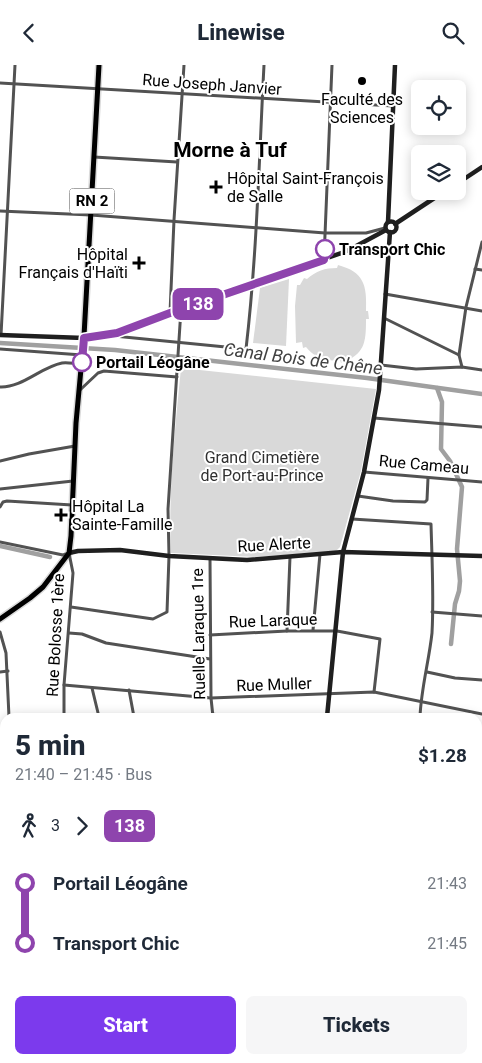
<!DOCTYPE html>
<meta charset="utf-8">
<style>
:root{--surface:#fff;--page:#f6f6f7;--text:#1f2937;--muted:#747a83;--accent:#7c3aed}
body{margin:0;font-family:Roboto,sans-serif;background:var(--page);color:var(--text);height:100vh;display:flex;flex-direction:column;font-size:19px;white-space:nowrap}
*{box-sizing:border-box;margin:0}
p{font-size:16px;color:var(--muted)}
.icon{flex:none;width:28px;height:28px;fill:none;stroke:currentColor;stroke-width:2;stroke-linecap:round;stroke-linejoin:round}
.map{position:relative;flex:1;overflow:hidden}
.details{position:absolute;left:0px;top:648px;width:482px;height:351px;display:flex;flex-direction:column;background:var(--surface);border-radius:15px 15px 0 0;box-shadow:0 2px 12px #0003}
.details>*{flex:none}
.badge{padding:0 10px;border-radius:8px;font-size:18px;line-height:32px}
.fabs{position:absolute;left:411px;top:15px;display:grid;gap:10px}
.fabs a{display:grid;place-items:center;width:55px;height:55px;border-radius:8px;background:var(--surface);box-shadow:0 2px 12px #0003;font-size:25px}
.map>.badge{position:absolute;translate:-50% -50%;box-shadow:0 0 0 2px #fff}
.legs{display:flex;align-items:center;gap:8px;height:55px;padding:0 15px;font-size:16px}
.legs p{margin-inline-start:auto}
.overview{display:flex;align-items:center;justify-content:space-between;height:85px;padding:0 15px}
h1{font-size:28px;font-weight:800;line-height:38px}
.cta{display:flex;gap:10px;margin-top:auto;padding:10px 15px}
.cta a{flex:1;height:58px;border-radius:8px;background:var(--accent);color:#fff;font-size:20px;font-weight:800;line-height:58px;text-align:center}
.cta a+a{background:var(--page);color:var(--text)}
ul{padding:0 15px;list-style:none}
li{display:flex;align-items:center;gap:18px;height:60px;font-size:19px}
li i{display:grid;place-items:center;width:8px;height:100%;margin:0 6px;background:currentColor}
li i::after{content:'';width:12px;height:12px;margin:-6px;border:4px solid;border-radius:50%;background:var(--surface)}
li p{margin-inline-start:auto}
li:first-child i{background:linear-gradient(#0000 50%,currentColor 0)}
li:last-child i{background:linear-gradient(currentColor 50%,#0000 0)}
header{display:flex;justify-content:space-between;align-items:center;height:65px;padding:0 15px;background:var(--surface);font-size:22px;font-weight:800}
.map>svg:first-child{display:block}
</style>
<header><svg class="icon" aria-label="back" viewBox="0 0 24 24"><path d="M15 5l-7 7 7 7"/></svg>Linewise<svg class="icon" aria-label="search" viewBox="0 0 24 24"><circle cx="10" cy="10" r="6"/><path d="M15 15l6 6"/></svg></header>
<div class="map">
<svg width="482" height="998" viewBox="0 0 482 998">
<rect width="100%" height="100%" fill="#fff"/>
<!-- green -->
<g fill="#d9d9d9">
<path d="M 338,200 C 364,207 367,220 366,246 L 368,246 L 369,254 L 366,254 C 366,278 365,289 341,298 L 340,295 C 326,297 315,293 306,282 L 303,283 L 302,277 L 296,278 L 295,241 L 297,220 L 300,220 L 304,213 L 307,214 C 316,206 325,203 337,203 Z"/>
<polygon points="289,214 286,281 253,278 260,223"/>
<path d="M 181,303 L 376,324 L 361,406 L 340,482 L 336,486 L 256,492 L 171,488 C 168,426 175,365 181,303 Z"/>
</g>
<g fill="none" stroke-linecap="round" stroke-linejoin="round">
<!-- stream -->
<g stroke="#a0a0a0" stroke-width="1">
<polyline points="215,648 217,652"/>
<polyline points="122,994 125,998"/>
<polyline points="304,994 305,998"/>
<polyline points="337,994 337,998"/>
<polyline points="273,998 275,994"/>
</g>
<!-- canal -->
<g stroke="#a0a0a0" stroke-width="4.5">
<polyline points="0,278 115,285 367,313 482,329"/>
<polyline points="437,323 442,337 441,384 450,396 462,422 457,484 460,516 459,526 455,539 451,579"/>
<polyline points="0,481 50,492"/>
<polyline points="0,803 5,809"/>
<polyline points="16,998 18,994"/>
</g>
<!-- primary casing -->
<g stroke="#dbdbdb" stroke-width="8">
<polyline id="primary" points="0,554 30,533 43,522 69,488 71,471 76,358 84,271 99,0"/>
</g>
<!-- street -->
<g stroke="#525252" stroke-width="3">
<polyline points="0,18 393,41"/>
<polyline points="94,92 177,97"/>
<polyline points="0,146 91,150 325,168 366,168 385,163"/>
<polyline points="324,194 332,0"/>
<polyline points="475,204 482,205"/>
<polyline points="385,229 482,246"/>
<polyline points="170,248 174,155 184,0"/>
<polyline points="384,253 459,290 462,302"/>
<polyline points="1,270 15,0"/>
<path d="M 114,271 L 246,284 C 257,190 259,95 264,0"/>
<polyline points="0,284 82,290"/>
<polyline points="459,290 466,242 482,177"/>
<polyline points="381,300 416,304 462,302 482,305"/>
<path d="M 0,322 C 22,323 41,302 62,298 C 68,297 75,299 82,299"/>
<polyline points="80,325 98,308 104,306 177,312"/>
<polyline points="374,353 482,362"/>
<polyline points="0,396 29,389 75,381"/>
<polyline points="364,407 482,417"/>
<polyline points="0,424 73,416"/>
<polyline points="358,431 393,436 425,437 427,435 428,413"/>
<polyline points="0,442 3,437 7,436 72,440"/>
<path d="M 352,454 L 431,459 C 432,495 434,532 432,568 C 429,596 421,624 420,652"/>
<polyline points="0,477 63,490 69,488 73,508 64,620 64,652"/>
<polyline points="210,494 211,633 213,652"/>
<polyline points="71,542 153,554 167,547 169,491 168,444 181,244"/>
<polyline points="432,547 482,551"/>
<polyline points="313,565 320,489"/>
<polyline points="287,566 290,492"/>
<polyline points="0,567 6,588 9,652"/>
<polyline points="69,568 82,569 106,578 210,594"/>
<polyline points="210,570 287,566 337,566 380,574 374,627"/>
<polyline points="0,607 8,606"/>
<polyline points="427,607 455,613 482,615"/>
<polyline points="64,620 211,633 374,627 482,649"/>
<polyline points="92,623 99,652"/>
<polyline points="129,625 134,652"/>
<polyline points="478,656 481,674 478,750"/>
<polyline points="0,765 5,765"/>
<polyline points="478,775 482,776"/>
<polyline points="0,807 5,803"/>
<polyline points="478,814 482,814"/>
<polyline points="0,834 5,841"/>
<polyline points="478,854 482,855"/>
<polyline points="0,858 5,870"/>
<polyline points="478,873 482,876"/>
<polyline points="478,896 482,897"/>
<polyline points="478,941 482,935"/>
<polyline points="0,960 5,952"/>
<polyline points="478,980 482,980"/>
<polyline points="137,994 141,998"/>
<polyline points="473,994 474,998"/>
<polyline points="232,998 233,994"/>
<polyline points="429,998 429,994"/>
</g>
<!-- secondary -->
<g stroke="#1f1f1f" stroke-width="4.5">
<polyline points="458,118 482,102"/>
<circle cx="391" cy="162" r="5.5"/>
<polyline points="388,157 395,0"/>
<polyline points="395,159 445,126"/>
<polyline points="0,270 84,273 117,269 170,248 347,186 386,165"/>
<polyline points="69,488 78,486 120,485 169,491 247,495 343,487 482,491"/>
<polyline points="327,652 343,487 364,407 379,325 390,167"/>
<polyline points="400,994 401,998"/>
</g>
<!-- primary -->
<use href="#primary" stroke="#000" stroke-width="5"/>
</g>
<g fill="none" stroke-linecap="round" stroke-linejoin="round">
<!-- line-1 casing -->
<g stroke="#fff" stroke-width="11">
<polyline id="line-1" points="82,297 84,273 117,268 170,248 324,195 325,184"/>
</g>
<!-- line-1 -->
<use href="#line-1" stroke="#8e44ad" stroke-width="8"/>
</g>
<!-- markers -->
<g fill="#000" stroke="#fff" stroke-width="2">
<circle cx="362" cy="16" r="5"/>
<path d="M213.5 114.5h5v5h5v5h-5v5h-5v-5h-5v-5h5z"/>
<path d="M136.5 190.5h5v5h5v5h-5v5h-5v-5h-5v-5h5z"/>
<path d="M58.5 442.5h5v5h5v5h-5v5h-5v-5h-5v-5h5z"/>
</g>
<g fill="#fff" stroke="#8e44ad" stroke-width="2.5">
<circle cx="325" cy="184" r="9"/>
<circle cx="82" cy="297" r="9"/>
</g>
<g text-anchor="middle" stroke-width="4" stroke-linejoin="round" paint-order="stroke">
<!-- shield labels -->
<rect fill="#fff" stroke="#4c4c4c" stroke-width="1" x="69.5" y="123.5" width="45" height="25" rx="4"/>
<g font-size="15" font-weight="bold" fill="#000">
<text x="92" y="141">RN 2</text>
</g>
<!-- street labels -->
<g font-size="16" fill="#000" stroke="#fff">
<text transform="translate(212 19) rotate(4)" y="6">Rue Joseph Janvier</text>
<text transform="translate(424 399) rotate(5)" y="6">Rue Cameau</text>
<text transform="translate(274 479) rotate(-3)" y="6">Rue Alerte</text>
<text transform="translate(273 555) rotate(-2)" y="6">Rue Laraque</text>
<text transform="translate(198 569) rotate(-91)" y="6">Ruelle Laraque 1re</text>
<text transform="translate(55 570) rotate(-87)" y="6">Rue Bolosse 1ère</text>
<text transform="translate(274 619) rotate(-2)" y="6">Rue Muller</text>
</g>
<!-- poi labels -->
<g font-size="16" fill="#000" stroke="#fff" text-anchor="start">
<text x="362" y="40" text-anchor="middle">Faculté des<tspan x="362" dy="18">Sciences</tspan></text>
<text x="227" y="119">Hôpital Saint-François<tspan x="227" dy="18">de Salle</tspan></text>
<text x="128" y="195" text-anchor="end">Hôpital<tspan x="128" dy="18">Français d'Haïti</tspan></text>
<text x="72" y="447">Hôpital La<tspan x="72" dy="18">Sainte-Famille</tspan></text>
</g>
<!-- stop labels -->
<g font-size="16" font-weight="bold" fill="#000" stroke="#fff" text-anchor="start">
<text x="339" y="190">Transport Chic</text>
<text x="96" y="303">Portail Léogâne</text>
</g>
<!-- park labels -->
<g font-size="16" fill="#303030" stroke="#fff">
<text x="262" y="398">Grand Cimetière<tspan x="262" dy="18">de Port-au-Prince</tspan></text>
</g>
<!-- water labels -->
<g font-size="18" font-style="italic" fill="#414141" stroke="#fff">
<text transform="translate(303 294) rotate(7)" y="6">Canal Bois de Chêne</text>
</g>
<!-- district labels -->
<g font-size="21" font-weight="bold" fill="#000" stroke="#fff">
<text x="230" y="92">Morne à Tuf</text>
</g>
</g>
</svg>
<div class="fabs">
<a><svg class="icon" aria-label="locate" viewBox="0 0 24 24"><circle cx="12" cy="12" r="6"/><path d="M12 2v4M12 18v4M2 12h4M18 12h4"/></svg></a>
<a><svg class="icon" aria-label="layers" viewBox="0 0 24 24"><path d="M12 4l9 5-9 5-9-5zM3 14l9 5 9-5"/></svg></a>
</div>
<b class="badge" style="left:198px;top:239px;background:#8e44ad;color:#fff">138</b>
<section class="details">
<div class="overview"><div><h1>5 min</h1><p>21:40 – 21:45 · Bus</p></div><b>$1.28</b></div>
<div class="legs"><svg class="icon" aria-label="walk" viewBox="0 0 24 24"><circle cx="13" cy="4" r="2"/><path d="M13 8l-2 6 4 7M11 14l-3 7M7 12l3-4h3l4 4"/></svg>3<svg class="icon" aria-label="forward" viewBox="0 0 24 24"><path d="M9 5l7 7-7 7"/></svg><b class="badge" style="background:#8e44ad;color:#fff">138</b></div>
<ul>
<li><i style="color:#8e44ad"></i><b>Portail Léogâne</b><p>21:43</p></li>
<li><i style="color:#8e44ad"></i><b>Transport Chic</b><p>21:45</p></li>
</ul>
<div class="cta"><a>Start</a><a>Tickets</a></div>
</section>
</div>
